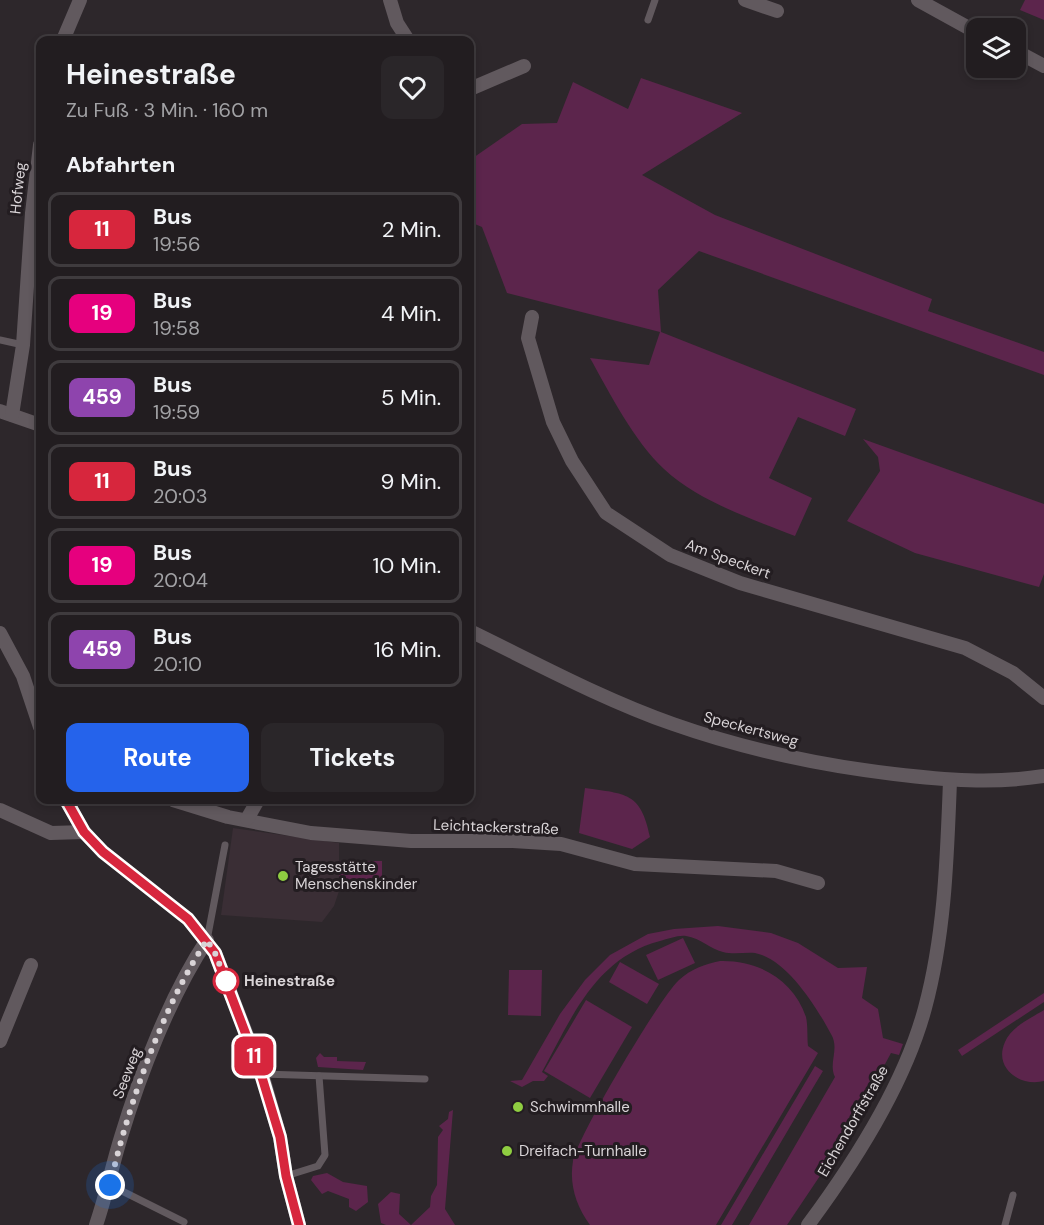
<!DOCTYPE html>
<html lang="de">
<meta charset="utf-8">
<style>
:root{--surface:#221d20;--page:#2a2629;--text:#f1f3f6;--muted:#a2a2a5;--line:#3f3b3e;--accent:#2563eb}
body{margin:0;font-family:"DM Sans",sans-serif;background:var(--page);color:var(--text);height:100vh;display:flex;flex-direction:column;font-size:22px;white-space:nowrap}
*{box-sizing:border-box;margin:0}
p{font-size:20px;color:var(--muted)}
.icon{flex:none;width:33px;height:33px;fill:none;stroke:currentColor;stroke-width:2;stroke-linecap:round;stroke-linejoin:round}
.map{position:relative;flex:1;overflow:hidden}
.sheet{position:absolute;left:36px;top:36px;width:438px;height:768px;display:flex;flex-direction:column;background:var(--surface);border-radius:12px;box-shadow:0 3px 9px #0003,0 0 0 2px var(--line)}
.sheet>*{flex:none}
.badge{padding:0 12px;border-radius:9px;font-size:21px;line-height:39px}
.controls{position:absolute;left:966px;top:18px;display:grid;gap:12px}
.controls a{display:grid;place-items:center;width:60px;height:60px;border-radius:12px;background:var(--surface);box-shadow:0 3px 9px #0003,0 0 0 2px var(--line);font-size:30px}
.you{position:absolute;width:30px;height:30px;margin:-15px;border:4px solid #fff;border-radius:50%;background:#1a73e8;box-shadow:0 0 0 9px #1a73e833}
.map>.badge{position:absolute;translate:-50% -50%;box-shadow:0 0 0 3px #fff}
h2{padding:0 30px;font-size:22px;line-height:54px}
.round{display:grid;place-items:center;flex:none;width:63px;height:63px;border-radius:12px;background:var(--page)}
.headline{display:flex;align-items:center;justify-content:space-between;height:102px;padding:0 30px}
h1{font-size:28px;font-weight:700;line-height:45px}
.action{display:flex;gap:12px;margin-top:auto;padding:12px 30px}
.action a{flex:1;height:69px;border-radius:12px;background:var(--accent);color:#fff;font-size:24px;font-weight:700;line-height:69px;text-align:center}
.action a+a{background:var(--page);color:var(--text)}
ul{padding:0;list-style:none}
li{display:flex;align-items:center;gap:18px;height:75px;margin:0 12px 9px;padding:0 18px;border:3px solid var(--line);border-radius:12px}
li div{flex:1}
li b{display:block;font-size:22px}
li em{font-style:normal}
li .badge{min-width:66px;font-weight:700;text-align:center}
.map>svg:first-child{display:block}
</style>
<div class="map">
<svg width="1044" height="1225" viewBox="0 0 1044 1225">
<rect width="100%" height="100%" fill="#2d272b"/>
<!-- built -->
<polygon fill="#3a2e35" points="233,828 339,843 339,891 334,906 322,922 221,915"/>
<!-- green -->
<g fill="#5c254c">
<polygon points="1025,0 1044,0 1044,20 1020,10"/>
<path d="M 641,78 L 742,113 L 642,175 L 715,215 L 932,299 L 928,311 L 1044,352 L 1044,375 L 699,251 L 658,290 L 661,332 L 856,409 L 845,436 L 798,417 L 769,478 L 812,498 L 795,536 C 752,519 698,501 664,469 C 634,441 610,394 590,358 L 649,365 L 660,332 L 507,293 L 482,227 L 470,222 L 470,160 L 522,124 L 557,123 L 573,82 L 628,109 Z"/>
<polygon points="863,439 1044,504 1044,574 1039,587 915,553 847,521 880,471 878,457"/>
<path d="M 585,788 C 626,794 641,792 650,837 L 632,849 L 579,833 Z"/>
<rect x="339" y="861" width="43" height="30"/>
<path d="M 718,926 L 771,933 L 798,943 L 838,968 L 867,967 L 862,998 L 878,1009 L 883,1038 L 903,1044 L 899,1055 L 891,1053 L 844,1140 L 787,1225 L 749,1225 L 835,1077 C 828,1063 840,1049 831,1034 C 817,1008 787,959 755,953 C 745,952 734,955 723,952 C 710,949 701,938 686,936 C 678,935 668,939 660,941 C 595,958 571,1019 542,1072 L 548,1076 L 544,1081 L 533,1081 L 522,1087 L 510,1081 L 522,1080 L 560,1014 L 585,980 L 610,955 L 648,934 L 674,929 Z"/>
<polygon points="683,938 695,963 658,980 646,955"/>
<path d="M 720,961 C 758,960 793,979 806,1017 C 808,1026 807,1037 808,1046 L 818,1053 L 716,1225 L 590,1225 C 576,1206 569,1184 573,1161 C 578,1136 660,997 679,980 C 691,969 705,964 720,961 Z"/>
<polygon points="620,962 659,984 647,1004 609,982"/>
<polygon points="509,970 542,970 541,1016 508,1015"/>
<polygon points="1044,993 1044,1002 962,1056 958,1050"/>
<polygon points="586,1000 632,1027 590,1098 544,1071"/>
<path d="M 1044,1010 L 1044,1081 C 1021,1087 993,1069 1005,1042 C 1011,1027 1031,1018 1044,1010 Z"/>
<polygon points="320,1053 324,1057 337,1057 337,1061 366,1062 363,1070 318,1067 316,1058"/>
<polygon points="815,1066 823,1071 814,1086 732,1225 721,1225"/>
<polygon points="453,1110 445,1209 455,1225 386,1225 381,1223 378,1204 391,1192 400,1194 399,1214 411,1225 430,1207 431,1196 437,1185 438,1137 443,1130 439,1126 448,1119 449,1112"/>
<polygon points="327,1173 343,1182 367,1186 368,1202 356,1211 349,1207 349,1199 328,1191 322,1194 311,1180 313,1176"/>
</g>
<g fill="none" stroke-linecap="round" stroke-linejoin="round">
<!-- service -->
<g stroke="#61595e" stroke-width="7">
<polyline points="648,20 655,0"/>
<polyline points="0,340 23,345"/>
<polyline points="207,940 225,845"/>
<polyline points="262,1074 425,1079"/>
<polyline points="286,1176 318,1166 325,1155 319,1076"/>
<polyline points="110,1185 184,1222"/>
<polyline points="1005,1225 1013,1195"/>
</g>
<!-- minor -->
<g stroke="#61595e" stroke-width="14">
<polyline points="390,0 397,23 408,40"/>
<polyline points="745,0 777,11"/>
<polyline points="918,0 976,32"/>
<polyline points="63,40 80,0"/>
<polyline points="1016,51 1044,66"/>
<polyline points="470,89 524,66"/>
<polyline points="532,317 528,338 553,422 572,461 606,513 670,555 740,583 965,648 1013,673 1044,698"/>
<polyline points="0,411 40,425"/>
<polyline points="12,415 23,345 32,213 40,145"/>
<path d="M 470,631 C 536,663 602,699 673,724 C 744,749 819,765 894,774 C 944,780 994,784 1044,776"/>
<polyline points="0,633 23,676 40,727"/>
<polyline points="66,800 84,832 103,852 188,919 215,953 262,1074 280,1137 286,1176 299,1225"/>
<polyline points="173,800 228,817 311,833 411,841 513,841 561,844 635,864 776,871 818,883"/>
<polyline points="0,810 51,833 84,832"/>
<polyline points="247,819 258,800"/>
<polyline points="0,1041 31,965"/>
<path d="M 96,1225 C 106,1196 112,1166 121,1137 C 140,1074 171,994 207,940"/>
<path d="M 808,1225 C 854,1163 905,1083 925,1008 C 945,934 947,857 950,781"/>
</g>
</g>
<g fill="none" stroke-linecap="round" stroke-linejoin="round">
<!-- line casing -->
<g stroke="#fff" stroke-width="14">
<polyline id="line" points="66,800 84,832 103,852 188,919 215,953 261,1074 280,1137 286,1176 299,1225"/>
</g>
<!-- line -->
<use href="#line" stroke="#d7263d" stroke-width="9"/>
<!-- walk -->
<path stroke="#d9d4d7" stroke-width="6" stroke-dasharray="0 10.8" d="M 110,1185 C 128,1106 162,1008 207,940 L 215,953 L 226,981"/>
</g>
<!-- markers -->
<g fill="#8fcd41" stroke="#231d21" stroke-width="2">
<circle cx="283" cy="876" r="6"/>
<circle cx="518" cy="1107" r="6"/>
<circle cx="507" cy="1151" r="6"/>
</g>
<circle fill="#fff" stroke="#d7263d" stroke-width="3" cx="226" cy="981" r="12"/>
<g text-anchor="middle" stroke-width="6" stroke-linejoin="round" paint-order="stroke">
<!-- street labels -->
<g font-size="15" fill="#d9d4d7" stroke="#231d21">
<text transform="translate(18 188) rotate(-84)" y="5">Hofweg</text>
<text transform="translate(728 559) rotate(20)" y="5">Am Speckert</text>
<text transform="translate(751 729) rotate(15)" y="5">Speckertsweg</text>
<text transform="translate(496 827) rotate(2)" y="5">Leichtackerstraße</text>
<text transform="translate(127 1073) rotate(-69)" y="5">Seeweg</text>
<text transform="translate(853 1121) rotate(-60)" y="5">Eichendorffstraße</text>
</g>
<!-- poi labels -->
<g font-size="15" fill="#d9d4d7" stroke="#231d21" text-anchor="start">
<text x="295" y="872">Tagesstätte<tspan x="295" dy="17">Menschenskinder</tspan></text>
<text x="530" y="1112">Schwimmhalle</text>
<text x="519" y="1156">Dreifach-Turnhalle</text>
</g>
<!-- stop labels -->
<g font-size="15" font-weight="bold" fill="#d9d4d7" stroke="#231d21" text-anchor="start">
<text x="244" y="986">Heinestraße</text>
</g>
</g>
</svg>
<div class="controls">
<a><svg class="icon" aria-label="layers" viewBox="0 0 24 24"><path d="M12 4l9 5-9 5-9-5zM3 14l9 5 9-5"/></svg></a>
</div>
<div class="you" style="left:110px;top:1185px"></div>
<b class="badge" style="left:254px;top:1056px;background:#d7263d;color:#fff">11</b>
<section class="sheet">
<div class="headline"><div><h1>Heinestraße</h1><p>Zu Fuß · 3 Min. · 160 m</p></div><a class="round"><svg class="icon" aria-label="heart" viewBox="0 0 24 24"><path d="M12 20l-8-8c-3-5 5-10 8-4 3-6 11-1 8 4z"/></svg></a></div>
<h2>Abfahrten</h2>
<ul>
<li><span class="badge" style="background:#d7263d;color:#fff">11</span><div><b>Bus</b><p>19:56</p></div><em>2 Min.</em></li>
<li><span class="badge" style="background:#e6007e;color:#fff">19</span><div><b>Bus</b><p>19:58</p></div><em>4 Min.</em></li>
<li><span class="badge" style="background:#8e44ad;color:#fff">459</span><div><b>Bus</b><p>19:59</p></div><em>5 Min.</em></li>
<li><span class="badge" style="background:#d7263d;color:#fff">11</span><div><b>Bus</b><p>20:03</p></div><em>9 Min.</em></li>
<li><span class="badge" style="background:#e6007e;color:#fff">19</span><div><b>Bus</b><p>20:04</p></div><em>10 Min.</em></li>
<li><span class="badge" style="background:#8e44ad;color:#fff">459</span><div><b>Bus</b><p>20:10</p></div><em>16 Min.</em></li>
</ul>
<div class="action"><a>Route</a><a>Tickets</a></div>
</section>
</div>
